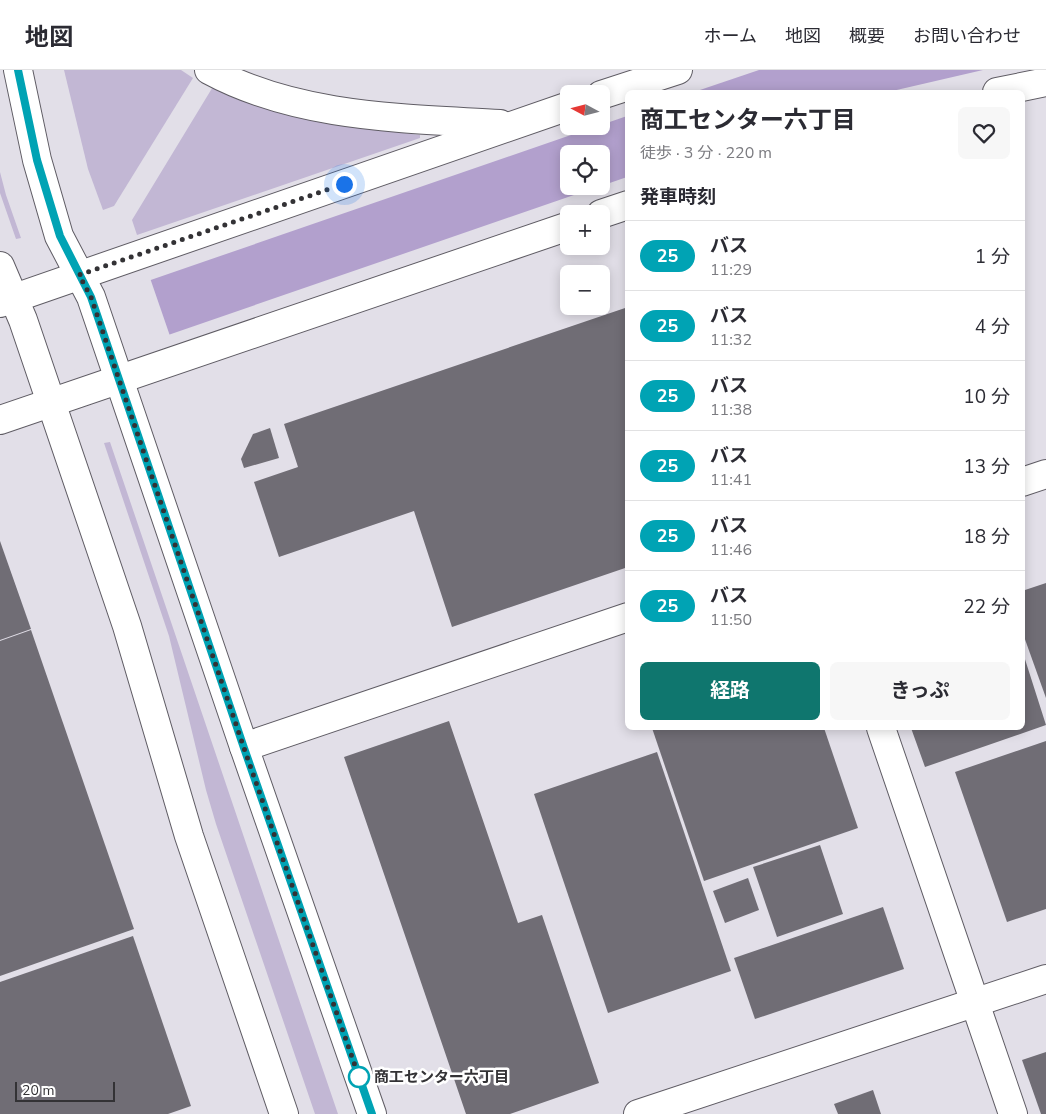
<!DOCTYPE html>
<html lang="ja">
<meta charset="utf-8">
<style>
:root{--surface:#fff;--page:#f7f7f7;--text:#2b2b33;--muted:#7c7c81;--line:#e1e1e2;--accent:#0f766e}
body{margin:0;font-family:"Nunito Sans","Noto Sans JP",sans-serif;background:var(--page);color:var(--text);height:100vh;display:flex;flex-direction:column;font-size:19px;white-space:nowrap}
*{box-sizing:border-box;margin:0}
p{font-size:16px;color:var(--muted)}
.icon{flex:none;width:28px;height:28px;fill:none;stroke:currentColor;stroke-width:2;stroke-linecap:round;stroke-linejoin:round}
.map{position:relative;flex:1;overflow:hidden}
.details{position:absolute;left:625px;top:20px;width:400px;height:640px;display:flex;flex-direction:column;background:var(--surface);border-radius:8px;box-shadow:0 2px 12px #0003}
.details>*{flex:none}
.badge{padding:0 10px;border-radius:16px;font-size:18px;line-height:32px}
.needle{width:32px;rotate:277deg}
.tools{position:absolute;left:560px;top:15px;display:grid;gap:10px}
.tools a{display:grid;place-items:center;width:50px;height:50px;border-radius:8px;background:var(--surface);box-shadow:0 2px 12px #0003;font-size:25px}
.scale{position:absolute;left:15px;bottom:12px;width:100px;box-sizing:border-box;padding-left:5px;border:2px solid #333235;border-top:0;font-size:14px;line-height:18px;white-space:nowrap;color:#333235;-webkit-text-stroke:4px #fff;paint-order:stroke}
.you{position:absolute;width:25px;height:25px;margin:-12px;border:4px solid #fff;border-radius:50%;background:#1a73e8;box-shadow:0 0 0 8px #1a73e833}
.map>.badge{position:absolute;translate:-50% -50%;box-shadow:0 0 0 2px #fff}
h2{padding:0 15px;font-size:19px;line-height:45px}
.round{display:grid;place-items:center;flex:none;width:52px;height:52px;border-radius:8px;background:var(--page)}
.summary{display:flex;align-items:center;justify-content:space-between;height:85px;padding:0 15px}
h1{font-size:24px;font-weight:700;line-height:38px}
.primary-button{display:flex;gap:10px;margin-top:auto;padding:10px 15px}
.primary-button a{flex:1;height:58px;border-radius:8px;background:var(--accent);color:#fff;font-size:20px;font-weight:700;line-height:58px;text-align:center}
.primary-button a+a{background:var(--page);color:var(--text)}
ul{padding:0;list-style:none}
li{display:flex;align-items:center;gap:15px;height:70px;padding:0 15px;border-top:1px solid var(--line)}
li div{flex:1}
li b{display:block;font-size:19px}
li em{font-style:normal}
li .badge{min-width:55px;font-weight:700;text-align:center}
header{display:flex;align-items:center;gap:30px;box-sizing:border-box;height:70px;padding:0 25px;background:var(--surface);border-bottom:1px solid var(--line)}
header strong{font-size:24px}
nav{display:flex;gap:28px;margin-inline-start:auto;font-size:18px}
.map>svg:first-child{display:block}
</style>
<header>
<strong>地図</strong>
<nav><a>ホーム</a><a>地図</a><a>概要</a><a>お問い合わせ</a></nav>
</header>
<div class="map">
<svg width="1046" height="1044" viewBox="0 0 1046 1044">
<rect width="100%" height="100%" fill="#e2dfe8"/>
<!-- green -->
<g fill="#c2b7d4">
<polygon points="64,0 181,0 193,8 114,136 103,140 88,99"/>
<polygon points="214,15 284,44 337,55 420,65 420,68 137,165 132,150"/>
<polygon points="0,102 6,125 21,168 16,169 0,123"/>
<polygon points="110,372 309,959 338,1044 315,1044 216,754 206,720 169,566 104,373"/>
</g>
<!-- water -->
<g fill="#b2a0cd">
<polygon points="759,0 983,0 888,22 694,22"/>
<polygon points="627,46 627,107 601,116 601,84 569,84 569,116 600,116 0,323 0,262 597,56 601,56 601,55"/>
</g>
<!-- pier -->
<polygon fill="#e2dfe8" points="150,208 170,266 0,325 0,260"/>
<!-- building -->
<g fill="#706d75">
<polygon points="628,237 628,497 452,557 414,441 279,487 254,412 298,397 284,354"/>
<polygon points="270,358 279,388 244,398 241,389 253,364"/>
<polygon points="0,471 31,559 0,570"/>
<polygon points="1046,513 1046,628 1022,561 1022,521"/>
<polygon points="31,560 134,859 0,906 0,571"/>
<polygon points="1023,583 1046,655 925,697 911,658 1022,658"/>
<polygon points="449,651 518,853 542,845 599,1013 510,1044 466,1044 344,687"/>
<polygon points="652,658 824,658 858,758 704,811"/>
<polygon points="1046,671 1046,839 1007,852 955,702"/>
<polygon points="657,682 731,901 608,943 534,724"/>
<polygon points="820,775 843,844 777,867 753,797"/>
<polygon points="748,808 759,840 725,853 713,821"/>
<polygon points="883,837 904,899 755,949 734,888"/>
<polygon points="133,866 191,1036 168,1044 0,1044 0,912"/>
<polygon points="1046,982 1046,1044 1041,1044 1022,990"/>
<polygon points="873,1020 881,1044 838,1044 834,1034"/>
</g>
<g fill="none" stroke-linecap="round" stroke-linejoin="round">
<!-- minor casing -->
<g stroke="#5f5c64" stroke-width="30">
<g id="minor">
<path d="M 209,0 C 298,48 401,48 500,54"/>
<polyline points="997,22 1046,12"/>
<polyline points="601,25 678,0"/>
<polyline points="601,144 628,135"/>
<polyline points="0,233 569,36"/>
<polyline points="0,350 569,156"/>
</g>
</g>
<!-- tertiary casing -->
<g stroke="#5f5c64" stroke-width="30">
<g id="tertiary">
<polyline points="18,0 37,90 59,166 91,227 244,677 372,1044"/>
<polyline points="0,196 23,250 127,556 189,766 284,1044"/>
<polyline points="1022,412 1046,404"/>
<polyline points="881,658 1013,1044"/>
<polyline points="244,677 628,547"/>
<polyline points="638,1044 1046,909"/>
</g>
</g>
<!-- minor -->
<use href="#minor" stroke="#fff" stroke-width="28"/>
<!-- tertiary -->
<use href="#tertiary" stroke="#fff" stroke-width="28"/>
</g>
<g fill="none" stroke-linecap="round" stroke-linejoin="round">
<!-- line casing -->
<g stroke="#fff" stroke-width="11">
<polyline id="line" points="18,0 37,90 60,166 91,227 244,678 372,1044"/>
</g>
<!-- line -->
<use href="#line" stroke="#00a3b4" stroke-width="8"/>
<!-- walk -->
<polyline stroke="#333235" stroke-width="5" stroke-dasharray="0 9" points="344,114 79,205 91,227 244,678 359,1007"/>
</g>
<!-- markers -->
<circle fill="#fff" stroke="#00a3b4" stroke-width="2.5" cx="359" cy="1007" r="10"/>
<g text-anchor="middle" stroke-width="5" stroke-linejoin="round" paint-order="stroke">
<!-- stop labels -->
<g font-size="15" font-weight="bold" fill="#333235" stroke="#fff" text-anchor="start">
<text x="374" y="1012">商工センター六丁目</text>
</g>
</g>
</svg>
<div class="tools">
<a><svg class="needle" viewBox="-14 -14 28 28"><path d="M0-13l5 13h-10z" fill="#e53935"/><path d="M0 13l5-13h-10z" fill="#7c7c81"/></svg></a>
<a><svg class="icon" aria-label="locate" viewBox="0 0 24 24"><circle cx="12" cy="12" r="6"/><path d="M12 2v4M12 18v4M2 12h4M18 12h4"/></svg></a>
<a>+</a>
<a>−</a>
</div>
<div class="scale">20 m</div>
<div class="you" style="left:344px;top:114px"></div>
<section class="details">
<div class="summary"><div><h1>商工センター六丁目</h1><p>徒歩 · 3 分 · 220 m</p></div><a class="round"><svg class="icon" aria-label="heart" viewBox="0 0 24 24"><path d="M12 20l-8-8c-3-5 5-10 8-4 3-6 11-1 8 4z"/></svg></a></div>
<h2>発車時刻</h2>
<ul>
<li><span class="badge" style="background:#00a3b4;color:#fff">25</span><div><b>バス</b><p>11:29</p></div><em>1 分</em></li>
<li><span class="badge" style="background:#00a3b4;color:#fff">25</span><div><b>バス</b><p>11:32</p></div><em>4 分</em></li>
<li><span class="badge" style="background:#00a3b4;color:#fff">25</span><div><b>バス</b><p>11:38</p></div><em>10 分</em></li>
<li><span class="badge" style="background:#00a3b4;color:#fff">25</span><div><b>バス</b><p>11:41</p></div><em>13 分</em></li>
<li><span class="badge" style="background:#00a3b4;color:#fff">25</span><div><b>バス</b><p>11:46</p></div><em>18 分</em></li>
<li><span class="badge" style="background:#00a3b4;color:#fff">25</span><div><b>バス</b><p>11:50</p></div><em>22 分</em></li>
</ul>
<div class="primary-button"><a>経路</a><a>きっぷ</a></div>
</section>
</div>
